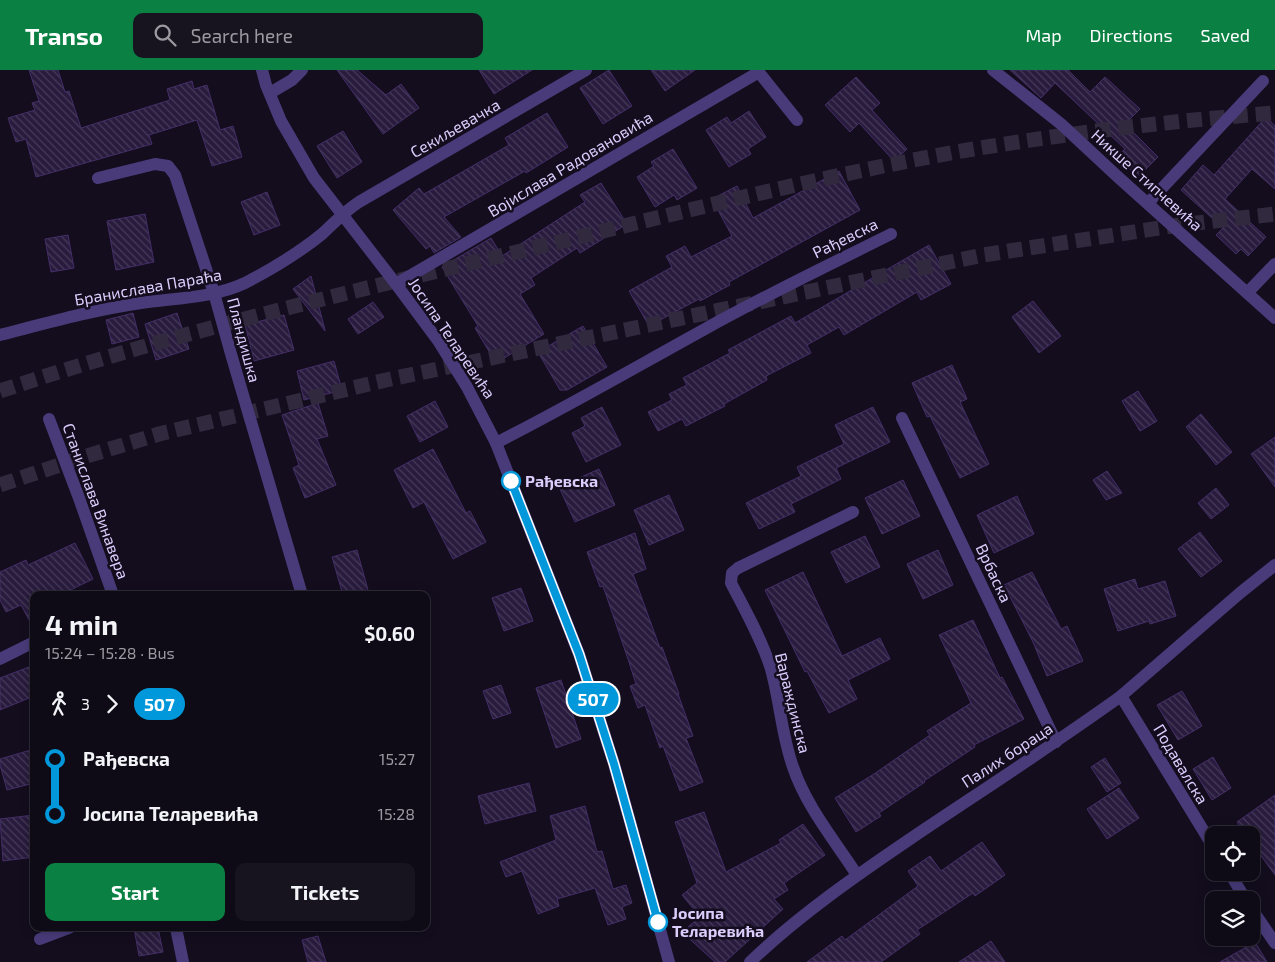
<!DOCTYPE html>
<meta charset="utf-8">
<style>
:root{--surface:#0e0a16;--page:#17131f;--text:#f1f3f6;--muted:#9b9aa1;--line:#2e2b35;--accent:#0b8043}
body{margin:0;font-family:"Exo 2",sans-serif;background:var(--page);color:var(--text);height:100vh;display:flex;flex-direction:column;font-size:19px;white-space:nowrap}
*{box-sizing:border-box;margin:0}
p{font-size:16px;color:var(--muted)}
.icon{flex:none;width:28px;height:28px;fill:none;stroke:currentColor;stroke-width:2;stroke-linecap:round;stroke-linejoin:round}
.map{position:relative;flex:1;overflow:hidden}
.details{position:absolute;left:30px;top:521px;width:400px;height:340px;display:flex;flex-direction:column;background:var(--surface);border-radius:10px;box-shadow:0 2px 12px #0003,0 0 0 1px var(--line)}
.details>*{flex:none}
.badge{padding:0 10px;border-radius:16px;font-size:18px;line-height:32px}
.fabs{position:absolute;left:1205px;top:756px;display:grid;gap:10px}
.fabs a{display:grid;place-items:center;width:55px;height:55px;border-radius:10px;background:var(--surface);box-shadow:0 2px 12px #0003,0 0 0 1px var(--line);font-size:25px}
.map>.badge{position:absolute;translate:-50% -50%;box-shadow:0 0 0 2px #fff}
.legs{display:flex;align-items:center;gap:8px;height:55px;padding:0 15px;font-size:16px}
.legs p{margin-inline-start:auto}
.overview{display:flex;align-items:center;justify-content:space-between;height:85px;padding:0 15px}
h1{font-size:28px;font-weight:700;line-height:38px}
.cta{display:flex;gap:10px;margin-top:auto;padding:10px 15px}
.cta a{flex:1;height:58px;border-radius:10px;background:var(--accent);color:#fff;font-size:20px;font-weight:700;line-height:58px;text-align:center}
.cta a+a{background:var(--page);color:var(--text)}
ul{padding:0 15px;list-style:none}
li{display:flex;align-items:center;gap:18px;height:55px;font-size:19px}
li i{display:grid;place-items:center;width:8px;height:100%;margin:0 6px;background:currentColor}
li i::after{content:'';width:12px;height:12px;margin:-6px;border:4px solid;border-radius:50%;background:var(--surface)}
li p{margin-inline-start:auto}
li:first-child i{background:linear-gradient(#0000 50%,currentColor 0)}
li:last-child i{background:linear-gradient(currentColor 50%,#0000 0)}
header{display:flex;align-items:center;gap:30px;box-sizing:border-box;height:70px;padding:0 25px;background:var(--accent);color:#fff}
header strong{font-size:24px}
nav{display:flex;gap:28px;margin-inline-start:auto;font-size:18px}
.search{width:350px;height:45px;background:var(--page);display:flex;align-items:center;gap:12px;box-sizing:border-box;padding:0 18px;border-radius:10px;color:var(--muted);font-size:19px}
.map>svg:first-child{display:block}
</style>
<header>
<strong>Transo</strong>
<div class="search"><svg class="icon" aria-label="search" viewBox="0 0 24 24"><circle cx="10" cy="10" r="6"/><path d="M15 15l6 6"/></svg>Search here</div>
<nav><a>Map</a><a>Directions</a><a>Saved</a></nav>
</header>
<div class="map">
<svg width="1275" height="892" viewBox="0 0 1275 892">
<defs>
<pattern id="building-back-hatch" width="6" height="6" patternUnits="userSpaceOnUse" patternTransform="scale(1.25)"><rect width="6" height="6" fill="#281b3d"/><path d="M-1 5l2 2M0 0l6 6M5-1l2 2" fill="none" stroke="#473b5a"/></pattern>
</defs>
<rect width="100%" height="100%" fill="#130d1e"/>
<!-- building -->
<g fill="url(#building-back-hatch)" stroke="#442e68">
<polygon points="29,0 58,0 65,22 69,21 81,58 170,30 167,19 192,11 194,19 207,15 220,60 233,56 242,87 212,96 197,50 149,65 152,74 36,107 26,69 16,72 8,48 35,40 32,33 39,31"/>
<polygon points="337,0 357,0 386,25 401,14 419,38 383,64"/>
<polygon points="479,0 532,0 494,24"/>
<polygon points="609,0 632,36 603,54 580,18"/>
<polygon points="651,0 695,0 665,21"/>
<polygon points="1010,0 1068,0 1090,22 1105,7 1140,39 1125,54 1158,87 1138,107 1117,86 1125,79 1055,13 1041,28"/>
<polygon points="856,7 880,33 872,40 907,79 894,91 859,53 850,62 825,35"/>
<polygon points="749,41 766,67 748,79 751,84 729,97 706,60 727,47 731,53"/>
<polygon points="547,43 568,77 526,103 525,101 444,147 461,167 434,183 430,176 426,179 393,140 419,118 424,124 509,75 505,68"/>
<polygon points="1266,47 1275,56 1275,119 1252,99 1225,129 1266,167 1248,186 1241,179 1236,184 1216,165 1223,158 1181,120 1203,95 1214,105"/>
<polygon points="343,61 362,92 337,108 317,76"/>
<polygon points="673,79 697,118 677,130 674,125 655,137 637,107 654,96 651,92"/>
<polygon points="839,101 860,140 729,212 730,215 700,231 699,229 649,256 629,221 672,197 666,186 685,176 691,187 732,166 712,129 737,116 753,148"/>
<polygon points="601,113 627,154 580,183 577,178 531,208 535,215 520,224 544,264 496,293 475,258 478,256 442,197 491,168 502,186 585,132 580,125"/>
<polygon points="267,122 280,155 254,165 241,132"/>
<polygon points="145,144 154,192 116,200 107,151"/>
<polygon points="68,165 74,198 51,202 45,169"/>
<polygon points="929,175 951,214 921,230 917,222 844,265 839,257 807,275 811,283 766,306 767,310 724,334 725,336 686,356 682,349 658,361 648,342 672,330 669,324 687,315 683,308 730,283 728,280 791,246 795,253"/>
<polygon points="311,206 325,260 325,261 293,219"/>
<polygon points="1033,231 1061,266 1039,283 1012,247"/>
<polygon points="373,232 384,247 358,264 348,249"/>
<polygon points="133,243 139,267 112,274 106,250"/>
<polygon points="177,243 189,279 156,290 145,254"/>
<polygon points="284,245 294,280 254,291 245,255"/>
<polygon points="583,256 607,297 567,320 560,320 538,282"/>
<polygon points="334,291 342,320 304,330 297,301"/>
<polygon points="952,295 967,329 960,332 989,394 960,408 930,346 927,347 912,313"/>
<polygon points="1138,321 1157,351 1140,361 1122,331"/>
<polygon points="435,331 448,357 420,372 407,346"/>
<polygon points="318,333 328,366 317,369 336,415 305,428 293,398 299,395 282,345"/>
<polygon points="602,337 621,375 586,392 572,363 585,356 581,348"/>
<polygon points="873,337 890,372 836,398 841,409 791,434 795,442 759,459 746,433 801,406 797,397 844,374 835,355"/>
<polygon points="1201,344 1232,382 1216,395 1186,357"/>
<polygon points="1275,367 1275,417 1251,384"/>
<polygon points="433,379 466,443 470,441 486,472 453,489 424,432 413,438 394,400"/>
<polygon points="599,399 615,435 575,452 559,417"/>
<polygon points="1107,401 1122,423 1106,430 1093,410"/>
<polygon points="903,410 920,446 882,464 865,428"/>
<polygon points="1216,418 1229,435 1211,449 1198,433"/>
<polygon points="669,425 684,460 649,475 634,440"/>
<polygon points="1017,426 1034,464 994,483 977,445"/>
<polygon points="1200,462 1222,491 1201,507 1178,479"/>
<polygon points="635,463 646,499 633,504 660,578 662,577 679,624 678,624 693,666 686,668 703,712 680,721 663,676 660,678 645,635 638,638 630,616 636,614 628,589 603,516 600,517 587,482"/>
<polygon points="865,466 880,497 846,513 831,482"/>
<polygon points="75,473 93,509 60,525 34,525 34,559 21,535 6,542 0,530 0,502 26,490 28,495"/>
<polygon points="357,480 368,520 353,525 343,525 332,487"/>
<polygon points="938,480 953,515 923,529 907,494"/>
<polygon points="803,502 842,586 880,568 890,589 848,610 857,629 829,643 807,601 805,602 765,520"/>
<polygon points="1032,502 1061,559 1067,556 1083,591 1047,606 1033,572 1004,515"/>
<polygon points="1135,509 1138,519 1165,511 1176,546 1150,554 1149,551 1118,561 1104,519"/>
<polygon points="521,518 533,551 504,561 492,528"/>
<polygon points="973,550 1000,608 1002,607 1024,649 974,675 975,677 924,711 925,712 879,743 881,746 856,762 835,728 874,704 930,665 927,661 971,633 939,565"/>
<polygon points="34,595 34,626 0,640 0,608"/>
<polygon points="561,610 581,669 556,678 536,618"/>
<polygon points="501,615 511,643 493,649 483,621"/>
<polygon points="1182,621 1202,656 1178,670 1157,635"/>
<polygon points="34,679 34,713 7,720 0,695 0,689"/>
<polygon points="1213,687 1231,718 1212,730 1193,699"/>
<polygon points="1105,688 1121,713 1107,722 1091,697"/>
<polygon points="529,713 536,741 485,754 478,726"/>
<polygon points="1119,718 1139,748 1107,769 1087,739"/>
<polygon points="1275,725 1275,805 1251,772 1251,765 1246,765 1237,752"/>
<polygon points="585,736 597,782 602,781 613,819 626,815 632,833 622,837 626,849 608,855 595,818 557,829 559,836 538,844 522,801 506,807 500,792 556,770 550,746"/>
<polygon points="704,742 726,802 781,773 779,770 803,754 825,785 784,813 788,820 774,829 783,839 725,892 715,892 682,862 700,847 682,825 697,813 675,752"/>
<polygon points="34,745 34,787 3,791 0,749"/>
<polygon points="982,772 1005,805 975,826 973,823 917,860 920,864 881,892 807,892 842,866 845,870 918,816 908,801 930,786 941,801"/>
<polygon points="134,858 158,858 163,882 139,886"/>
<polygon points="318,866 326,892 308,892 302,870"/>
<polygon points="991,871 1005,892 959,892"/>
<polygon points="1255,872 1267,892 1220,892"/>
</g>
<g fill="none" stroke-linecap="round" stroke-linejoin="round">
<!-- motorway-tunnel -->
<g stroke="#312a3f" stroke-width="15" stroke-dasharray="15 8" stroke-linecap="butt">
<path d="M 0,321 C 179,261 363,219 546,175 C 682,142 818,107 956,82 C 1061,64 1168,51 1275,43"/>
<polyline points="0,415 87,386 159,364 386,310 983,185 1179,155 1275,144"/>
</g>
<!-- service -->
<g stroke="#493b7a" stroke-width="12">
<polyline points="1148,133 1263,11"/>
<polyline points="1248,222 1275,194"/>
<polyline points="40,869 69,858"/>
</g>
<!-- minor -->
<g stroke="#493b7a" stroke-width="12">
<polyline points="757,0 797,50"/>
<polyline points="993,0 1061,54 1118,107 1275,248"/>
<polyline points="270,23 292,10 302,0"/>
<polyline points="98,108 155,94 168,96 175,105 214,223 231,284 302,525"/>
<polyline points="396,214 759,2"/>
<path d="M 0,265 C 47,253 93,240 141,233 C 175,228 213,228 245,213 C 270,200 300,182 322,164 C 334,153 345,141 359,132 L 586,0"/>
<polyline points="902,348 1056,672"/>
<polyline points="49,349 79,428 113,525"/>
<path d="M 496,373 C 567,337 636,297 705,259 C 766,225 829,195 891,164"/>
<path d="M 853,442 L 738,498 L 732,503 L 731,513 C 745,540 761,568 770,596 C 780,629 781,664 793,697 C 806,736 835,771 857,805"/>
<polyline points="0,589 34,572"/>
<polyline points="1121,626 1240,523 1275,495"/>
<polyline points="176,858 183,892"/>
</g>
<!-- tertiary -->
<g stroke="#493b7a" stroke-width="12">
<polyline points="262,0 266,15 281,51 314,108 396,214 439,272 467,317 496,373 579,584 614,694 669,892"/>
<polyline points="1229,802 1246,830"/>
<polyline points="1251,838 1275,873"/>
<path d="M 750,892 C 799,845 857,805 913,767 C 983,720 1053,675 1121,626 L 1214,778"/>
</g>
</g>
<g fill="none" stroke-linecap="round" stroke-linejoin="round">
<!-- line-1 casing -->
<g stroke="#fff" stroke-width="11">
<polyline id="line-1" points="511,411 579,584 614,694 658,852"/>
</g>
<!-- line-1 -->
<use href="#line-1" stroke="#0098da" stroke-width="8"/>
</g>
<!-- markers -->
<g fill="#fff" stroke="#0098da" stroke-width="2.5">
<circle cx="511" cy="411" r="9"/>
<circle cx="658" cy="852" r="9"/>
</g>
<g text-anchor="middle" stroke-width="5" stroke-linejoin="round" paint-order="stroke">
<!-- street labels -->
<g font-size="16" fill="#dbcdfc" stroke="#130d1e">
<text transform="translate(455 58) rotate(-30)" y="6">Секиљевачка</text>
<text transform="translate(570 94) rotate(-31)" y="6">Војислава Радовановића</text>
<text transform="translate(1147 110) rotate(42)" y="6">Никше Стипчевића</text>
<text transform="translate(845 168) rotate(-26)" y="6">Рађевска</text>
<text transform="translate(148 217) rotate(-10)" y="6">Бранислава Параћа</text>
<text transform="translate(452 268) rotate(56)" y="6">Јосипа Теларевића</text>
<text transform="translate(244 270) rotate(75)" y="6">Пландишка</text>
<text transform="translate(96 431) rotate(70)" y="6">Станислава Винавера</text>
<text transform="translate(994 503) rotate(65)" y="6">Врбаска</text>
<text transform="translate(793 633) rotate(76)" y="6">Вараждинска</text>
<text transform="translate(1007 685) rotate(-33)" y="6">Палих бораца</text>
<text transform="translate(1181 694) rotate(59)" y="6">Подавалска</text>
</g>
<!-- stop labels -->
<g font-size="16" font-weight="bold" fill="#dbcdfc" stroke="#130d1e" text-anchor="start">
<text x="525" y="417">Рађевска</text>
<text x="672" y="849">Јосипа<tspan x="672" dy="18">Теларевића</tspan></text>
</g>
</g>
</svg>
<div class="fabs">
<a><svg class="icon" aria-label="locate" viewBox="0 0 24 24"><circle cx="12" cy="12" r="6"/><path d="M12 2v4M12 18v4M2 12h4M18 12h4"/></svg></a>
<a><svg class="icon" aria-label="layers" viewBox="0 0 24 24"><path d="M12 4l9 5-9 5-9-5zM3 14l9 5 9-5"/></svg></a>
</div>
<b class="badge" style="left:593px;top:629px;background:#0098da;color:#fff">507</b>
<section class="details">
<div class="overview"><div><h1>4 min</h1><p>15:24 – 15:28 · Bus</p></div><b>$0.60</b></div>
<div class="legs"><svg class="icon" aria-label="walk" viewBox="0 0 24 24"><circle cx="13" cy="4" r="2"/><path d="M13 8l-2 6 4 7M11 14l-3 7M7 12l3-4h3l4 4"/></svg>3<svg class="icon" aria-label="forward" viewBox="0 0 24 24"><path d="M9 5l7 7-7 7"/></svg><b class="badge" style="background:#0098da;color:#fff">507</b></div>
<ul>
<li><i style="color:#0098da"></i><b>Рађевска</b><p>15:27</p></li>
<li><i style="color:#0098da"></i><b>Јосипа Теларевића</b><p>15:28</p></li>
</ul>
<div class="cta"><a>Start</a><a>Tickets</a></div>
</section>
</div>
